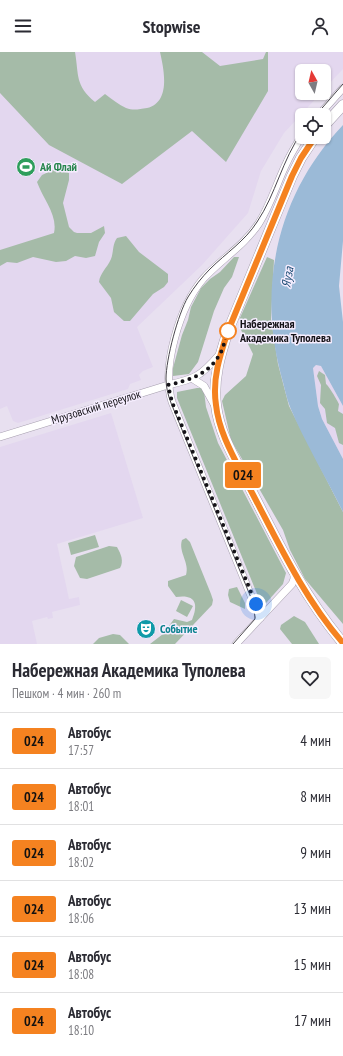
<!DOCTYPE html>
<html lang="ru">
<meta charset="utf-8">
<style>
:root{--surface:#fff;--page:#f7f7f7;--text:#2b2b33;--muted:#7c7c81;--line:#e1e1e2}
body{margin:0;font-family:"PT Sans Narrow",sans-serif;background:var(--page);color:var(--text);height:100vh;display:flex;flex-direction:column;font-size:15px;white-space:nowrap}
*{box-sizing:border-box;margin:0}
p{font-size:13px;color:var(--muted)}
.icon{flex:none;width:22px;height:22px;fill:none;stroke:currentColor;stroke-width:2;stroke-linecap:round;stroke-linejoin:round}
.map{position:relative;height:592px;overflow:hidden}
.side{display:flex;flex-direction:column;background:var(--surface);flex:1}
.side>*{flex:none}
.badge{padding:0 8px;border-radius:3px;font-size:14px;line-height:26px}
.needle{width:26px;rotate:352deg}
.buttons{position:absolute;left:295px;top:12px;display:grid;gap:8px}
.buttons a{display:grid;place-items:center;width:36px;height:36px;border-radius:6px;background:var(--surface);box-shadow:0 1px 3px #0004;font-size:20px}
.you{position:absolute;width:20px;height:20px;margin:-10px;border:3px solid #fff;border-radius:50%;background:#1a73e8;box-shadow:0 0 0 6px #1a73e833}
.map>.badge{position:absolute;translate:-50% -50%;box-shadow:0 0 0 2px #fff}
.round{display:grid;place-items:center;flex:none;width:42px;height:42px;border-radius:6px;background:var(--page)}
.headline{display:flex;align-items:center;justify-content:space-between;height:68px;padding:0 12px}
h1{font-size:19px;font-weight:700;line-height:30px}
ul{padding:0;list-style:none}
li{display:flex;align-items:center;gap:12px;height:56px;padding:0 12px;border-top:1px solid var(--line)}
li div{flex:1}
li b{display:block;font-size:15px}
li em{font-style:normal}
li .badge{min-width:44px;font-weight:700;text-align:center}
header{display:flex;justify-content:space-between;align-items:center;height:52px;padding:0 12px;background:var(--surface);font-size:18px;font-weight:700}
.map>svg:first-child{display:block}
</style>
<header><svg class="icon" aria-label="menu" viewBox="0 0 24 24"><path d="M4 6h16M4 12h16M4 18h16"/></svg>Stopwise<svg class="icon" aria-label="person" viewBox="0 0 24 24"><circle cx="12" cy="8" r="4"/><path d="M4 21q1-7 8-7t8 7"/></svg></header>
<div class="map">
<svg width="343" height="592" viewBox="0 0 343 592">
<rect width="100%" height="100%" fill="#e8e0f0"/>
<!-- built -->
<g fill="#e3d7ef">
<polygon points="0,0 343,0 343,17 324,37 324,19 302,19 302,41 321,41 284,81 261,119 248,161 202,213 137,275 153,315 143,319 139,323 141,328 130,332 128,337 18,371 13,369 7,354 0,357"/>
<polygon points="316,313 321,314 343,354 343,407 322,367 318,354 313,316"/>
<polygon points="111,361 143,466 57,492 69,547 79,545 80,553 52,560 53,566 48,567 47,565 32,569 37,592 0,592 0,395"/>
</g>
<!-- green -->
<g fill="#a5bba8">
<path d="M 0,0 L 75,0 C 79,24 75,33 95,50 L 105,42 C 112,47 119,53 126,56 C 134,59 139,57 147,56 C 171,50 164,18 160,0 L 202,0 L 220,14 L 263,7 L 266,0 L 268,0 L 268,39 L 226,110 L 192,79 L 122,132 L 49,93 L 0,41 Z"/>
<path d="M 55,117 L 69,121 L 69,128 L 63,151 L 69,175 L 74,180 L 77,181 L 91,181 L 104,174 L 105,181 L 99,190 L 95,204 L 86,206 L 75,204 L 66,209 L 56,210 L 33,205 L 17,211 L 7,210 L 0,214 L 0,198 L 54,181 C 58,163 43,147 37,130 L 42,123 Z"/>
<path d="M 126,184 L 139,200 L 168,222 L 168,230 L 164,235 L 153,242 L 130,269 L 124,269 L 114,260 L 111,246 L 99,230 C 100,221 107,216 111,207 C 114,199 112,193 117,186 Z"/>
<polygon points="234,205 239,205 232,225 224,236 214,259 198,310 189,322 173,324 173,316 182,283 188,268 191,255 201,236 210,227 220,220"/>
<polygon points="267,205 274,208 271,267 278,312 289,354 343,460 343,572 305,527 290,498 283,478 231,388 222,349 225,343 246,324 253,302 240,276 239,268"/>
<path d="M 319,319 L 325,323 L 326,332 C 329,334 337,348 339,352 L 338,359 L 343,362 L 343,393 L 339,391 L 335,376 L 327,371 L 325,357 L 320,351 L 321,333 L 317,324 Z"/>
<polygon points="197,336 201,336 204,339 206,355 218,391 286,521 283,532 266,551 260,549 177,346 177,340"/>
<polygon points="95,483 99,495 71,503 68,491"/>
<path d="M 186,486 L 190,490 L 211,542 L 213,548 L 212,553 L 175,592 L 150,592 L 163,582 L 174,567 L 187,570 L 192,568 C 199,551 195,542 176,545 L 168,534 L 168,529 L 186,523 C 190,511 178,500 182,488 Z"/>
<path d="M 109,494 L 117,495 C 121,502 124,509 120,516 L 87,527 L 80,526 L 74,514 L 76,505 Z"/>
<polygon points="237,535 245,551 245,557 230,550 228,543 229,537"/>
<polygon points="181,548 193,554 187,565 176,559"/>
<polygon points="294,564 305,570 319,592 292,592 280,577 281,573"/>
<polygon points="113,582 120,583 129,592 93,592 99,586"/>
</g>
<!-- water -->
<path fill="#9bbad7" d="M 343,73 L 343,189 L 339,234 L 343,270 L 343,354 L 321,314 L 316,313 L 313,316 L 318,354 L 322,367 L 343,407 L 343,460 C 326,425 305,391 290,355 C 286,345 284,333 281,323 C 257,233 278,141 343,73 Z"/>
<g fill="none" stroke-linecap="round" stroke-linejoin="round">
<!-- street casing -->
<g stroke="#a79faf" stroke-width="8">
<g id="street">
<polyline points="319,63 343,36"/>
<polyline points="193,327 204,334 214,352"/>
<path d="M 0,385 L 168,333 C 195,327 201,324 219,303"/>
<path d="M 260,566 L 172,350 C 161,315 180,254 203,227 C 221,207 244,194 259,171 C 271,152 277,130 287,110 C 291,101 297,92 302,83"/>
<polyline points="236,592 292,532 294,527 294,521"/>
</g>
</g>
<!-- secondary casing -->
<g stroke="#a79faf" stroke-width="11">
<g id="secondary">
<polyline points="324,74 343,53"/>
<path d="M 315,85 L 301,106 L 292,124 L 228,279 C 220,303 213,327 216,353 C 219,381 235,407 248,432 C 276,487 303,544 343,591"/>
</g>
</g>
<!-- street -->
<use href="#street" stroke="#fff" stroke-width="7"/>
<!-- secondary -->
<use href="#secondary" stroke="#fff" stroke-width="10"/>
<!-- tram -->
<g stroke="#4a464e" stroke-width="1">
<polyline points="316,63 343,32"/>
<path d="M 233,592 L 255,567 L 254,553 L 171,351 C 168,343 166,335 166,327 C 166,307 178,262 188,245 C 194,235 202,225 210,217 C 226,201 245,189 257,170 C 276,142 282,108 302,80"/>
</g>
</g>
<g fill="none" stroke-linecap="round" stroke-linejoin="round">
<!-- line casing -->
<g stroke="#fff" stroke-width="9">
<path id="line" d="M 315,85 L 301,106 L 292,124 L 228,279 C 220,303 212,327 216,353 C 219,382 236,409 249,435 C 277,488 303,545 343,591"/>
</g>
<!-- line -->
<use href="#line" stroke="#f58220" stroke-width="6"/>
<!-- walk -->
<path stroke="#141217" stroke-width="4" stroke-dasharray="0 7.2" d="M 228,279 C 225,286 224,295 220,302 C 208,323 189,328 168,333 L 172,350 L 256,552"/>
</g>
<!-- icons -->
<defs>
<g id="stadium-disc" transform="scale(1)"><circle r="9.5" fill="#2e9e5b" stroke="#f5edfe"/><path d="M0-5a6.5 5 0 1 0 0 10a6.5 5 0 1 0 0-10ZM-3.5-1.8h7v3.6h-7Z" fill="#fff"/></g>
<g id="theatre-disc" transform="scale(1)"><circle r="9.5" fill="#0f9aa8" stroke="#f5edfe"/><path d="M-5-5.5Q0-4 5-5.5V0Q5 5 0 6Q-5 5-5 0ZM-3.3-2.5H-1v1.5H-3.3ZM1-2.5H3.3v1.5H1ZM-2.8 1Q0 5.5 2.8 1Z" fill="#fff"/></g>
</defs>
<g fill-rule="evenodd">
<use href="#stadium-disc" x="26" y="115"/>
<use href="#theatre-disc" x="146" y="577"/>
</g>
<!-- markers -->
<circle fill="#fff" stroke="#f58220" stroke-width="2" cx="228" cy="279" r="8"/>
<g text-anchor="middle" stroke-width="3" stroke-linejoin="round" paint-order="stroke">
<!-- leisure labels -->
<g font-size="12" font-weight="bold" fill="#27864d" stroke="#f5edfe" text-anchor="start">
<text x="40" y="119">Ай Флай</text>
</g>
<!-- stop labels -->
<g font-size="12" font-weight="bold" fill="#141217" stroke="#f5edfe" text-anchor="start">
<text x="240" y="276">Набережная<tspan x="240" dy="14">Академика Туполева</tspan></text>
</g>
<!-- street labels -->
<g font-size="12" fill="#141217" stroke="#f5edfe">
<text transform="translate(96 355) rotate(-17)" y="4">Мрузовский переулок</text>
</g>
<!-- culture labels -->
<g font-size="12" font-weight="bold" fill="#0d838f" stroke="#f5edfe" text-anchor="start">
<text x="160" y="581">Событие</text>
</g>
<!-- water labels -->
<g font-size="13" font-style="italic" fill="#1d4d74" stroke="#f5edfe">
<text transform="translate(287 225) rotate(-81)" y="5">Яуза</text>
</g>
</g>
</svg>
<div class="buttons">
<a><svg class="needle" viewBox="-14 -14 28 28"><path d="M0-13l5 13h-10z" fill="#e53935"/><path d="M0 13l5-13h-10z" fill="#7c7c81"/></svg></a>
<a><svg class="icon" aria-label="locate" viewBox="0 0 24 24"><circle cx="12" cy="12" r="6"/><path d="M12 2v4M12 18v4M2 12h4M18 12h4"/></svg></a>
</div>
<div class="you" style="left:256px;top:552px"></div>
<b class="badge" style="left:243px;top:423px;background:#f58220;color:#111">024</b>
</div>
<section class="side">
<div class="headline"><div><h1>Набережная Академика Туполева</h1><p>Пешком · 4 мин · 260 m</p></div><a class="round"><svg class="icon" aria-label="heart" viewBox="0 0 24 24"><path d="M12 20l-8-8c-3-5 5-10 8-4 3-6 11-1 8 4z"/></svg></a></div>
<ul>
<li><span class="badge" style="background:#f58220;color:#111">024</span><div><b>Автобус</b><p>17:57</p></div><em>4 мин</em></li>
<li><span class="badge" style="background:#f58220;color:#111">024</span><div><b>Автобус</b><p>18:01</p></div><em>8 мин</em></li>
<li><span class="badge" style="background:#f58220;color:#111">024</span><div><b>Автобус</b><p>18:02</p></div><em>9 мин</em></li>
<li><span class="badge" style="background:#f58220;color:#111">024</span><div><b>Автобус</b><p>18:06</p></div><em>13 мин</em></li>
<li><span class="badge" style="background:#f58220;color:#111">024</span><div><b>Автобус</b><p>18:08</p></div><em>15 мин</em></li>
<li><span class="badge" style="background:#f58220;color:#111">024</span><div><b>Автобус</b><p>18:10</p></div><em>17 мин</em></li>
</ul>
</section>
